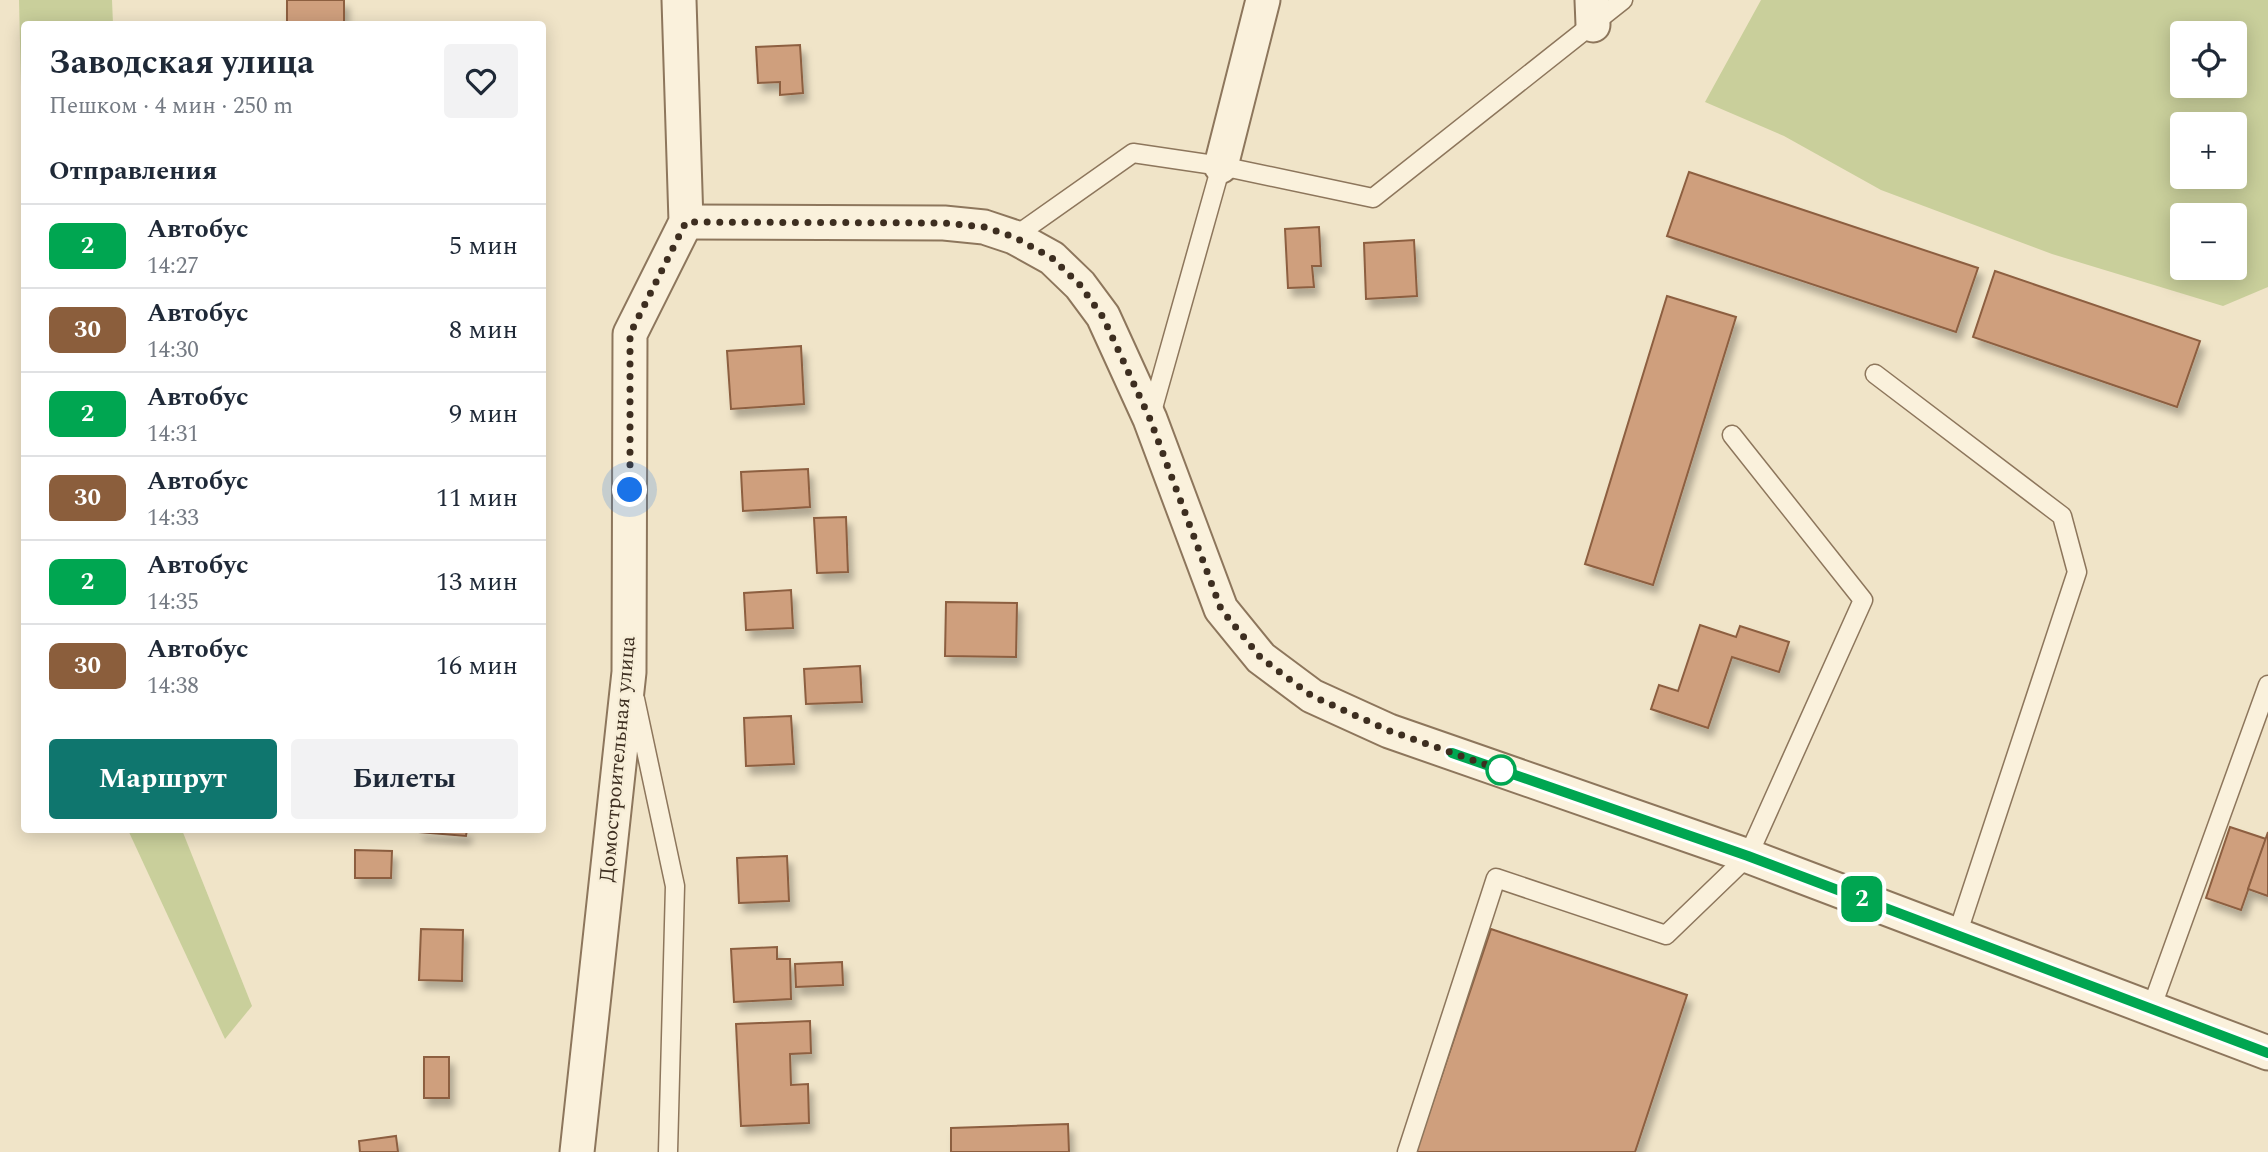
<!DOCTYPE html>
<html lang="ru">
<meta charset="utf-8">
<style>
:root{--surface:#fff;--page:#f2f2f3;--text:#1f2937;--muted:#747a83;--line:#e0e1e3;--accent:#0f766e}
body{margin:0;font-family:Spectral,serif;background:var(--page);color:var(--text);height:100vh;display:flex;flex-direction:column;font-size:26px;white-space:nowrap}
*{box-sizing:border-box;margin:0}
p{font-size:23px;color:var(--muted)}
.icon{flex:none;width:38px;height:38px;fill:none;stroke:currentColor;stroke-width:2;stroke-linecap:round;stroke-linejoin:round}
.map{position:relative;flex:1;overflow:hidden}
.details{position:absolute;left:21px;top:21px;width:525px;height:812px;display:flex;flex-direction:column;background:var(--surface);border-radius:7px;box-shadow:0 4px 18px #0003}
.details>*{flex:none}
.badge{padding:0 14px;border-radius:10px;font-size:24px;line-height:46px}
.tools{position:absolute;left:2170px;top:21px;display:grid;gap:14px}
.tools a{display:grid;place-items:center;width:77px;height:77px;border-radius:7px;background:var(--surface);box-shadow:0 4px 18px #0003;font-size:35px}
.you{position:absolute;width:35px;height:35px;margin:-18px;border:5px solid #fff;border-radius:50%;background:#1a73e8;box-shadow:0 0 0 10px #1a73e833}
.map>.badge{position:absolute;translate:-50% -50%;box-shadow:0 0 0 4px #fff}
h2{padding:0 28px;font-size:26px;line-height:63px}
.round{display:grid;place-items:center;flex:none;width:74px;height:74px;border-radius:7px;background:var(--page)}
.headline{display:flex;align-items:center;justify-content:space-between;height:119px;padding:0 28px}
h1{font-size:33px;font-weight:700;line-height:52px}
.button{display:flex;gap:14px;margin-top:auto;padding:14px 28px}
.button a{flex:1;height:80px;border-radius:7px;background:var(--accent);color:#fff;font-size:28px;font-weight:700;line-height:80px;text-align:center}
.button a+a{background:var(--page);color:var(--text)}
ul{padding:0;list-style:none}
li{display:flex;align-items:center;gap:21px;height:84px;padding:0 28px;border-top:2px solid var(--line)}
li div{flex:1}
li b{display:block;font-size:26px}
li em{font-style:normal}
li .badge{min-width:77px;font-weight:700;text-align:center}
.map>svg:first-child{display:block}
</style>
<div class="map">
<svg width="2268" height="1152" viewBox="0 0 2268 1152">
<defs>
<filter id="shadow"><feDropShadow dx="4.5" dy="8" stdDeviation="3.5" flood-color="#0004"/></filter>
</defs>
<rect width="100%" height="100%" fill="#f0e4c8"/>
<!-- green -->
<g fill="#c9cf9b" fill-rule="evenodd">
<polygon points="19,0 112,0 113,24 24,24 24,216"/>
<path d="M 1761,0 L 2268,0 L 2268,287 L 2223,306 L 2052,254 L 1881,190 L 1784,136 L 1705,102 ZM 2235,33 L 2235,86 L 2182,86 L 2182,33 ZM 2235,124 L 2235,177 L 2182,177 L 2182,124 ZM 2182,215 L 2235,215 L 2235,268 L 2182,268 Z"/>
<polygon points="128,830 182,830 252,1006 225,1039"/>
</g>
<!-- building -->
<g fill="#cf9f7d" stroke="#8d5f41" stroke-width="2" filter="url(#shadow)">
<rect x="287" y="0" width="57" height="24"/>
<polygon points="800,45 803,93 780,95 780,82 758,83 756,47"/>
<polygon points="1689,172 1978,268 1956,332 1667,236"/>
<polygon points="1319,227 1321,266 1312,266 1314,287 1288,288 1285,229"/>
<polygon points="1414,240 1417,296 1366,299 1364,243"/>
<polygon points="1995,271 2200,341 2177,407 1973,337"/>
<polygon points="1667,296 1736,317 1653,585 1585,564"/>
<polygon points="801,346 804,404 731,409 727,351"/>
<polygon points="808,469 810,507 743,511 741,472"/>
<polygon points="846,517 848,572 817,573 814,518"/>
<polygon points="791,590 793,628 746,630 744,593"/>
<polygon points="946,602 1017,603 1016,657 945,656"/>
<polygon points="1700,625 1736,637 1740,626 1789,642 1779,672 1732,657 1708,728 1651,709 1659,685 1678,691"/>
<polygon points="860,666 862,702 806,704 804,669"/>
<polygon points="791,716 794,764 746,766 744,718"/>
<polygon points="2230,827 2266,839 2241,910 2206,898"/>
<polygon points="419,830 467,830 466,836 419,832"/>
<polygon points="2268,832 2268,896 2248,889"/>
<polygon points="355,850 392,851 391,878 355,878"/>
<polygon points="787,856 789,901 739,903 737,858"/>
<polygon points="421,929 463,930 462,981 419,980"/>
<polygon points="1491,929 1687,995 1635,1152 1416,1152"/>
<polygon points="777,947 777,959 790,959 791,999 734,1002 731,949"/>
<polygon points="842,962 843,985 796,987 795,964"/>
<polygon points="810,1021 811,1053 790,1054 791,1085 808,1084 809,1123 741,1126 736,1024"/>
<rect x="424" y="1057" width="25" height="41"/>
<polygon points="1068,1124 1069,1152 951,1152 951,1128"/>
<polygon points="396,1136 398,1152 360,1152 359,1141"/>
</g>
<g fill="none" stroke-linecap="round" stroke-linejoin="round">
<!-- lane casing -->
<g stroke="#8d765c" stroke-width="21">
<g id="lane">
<polyline points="1014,237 1133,153 1221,166 1373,198 1623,0"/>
<polyline points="1875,374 2062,516 2077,572 1957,935"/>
<polyline points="1151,415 1221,166"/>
<polyline points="635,699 675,886 668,1152"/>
<polyline points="2151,1009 2268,685"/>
<polyline points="1407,1152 1496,878 1666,935 1748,856 1863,600 1732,435"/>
</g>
</g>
<!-- street casing -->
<g stroke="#8d765c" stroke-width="37">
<g id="street">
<polyline points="1592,0 1593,25"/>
<polyline points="1221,166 1263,0"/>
<polyline points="686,222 944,223 984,227 1014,237 1052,258 1080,285 1103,316 1150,419 1221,609 1261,658 1312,696 1389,731 1748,856 2268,1053"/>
<polyline points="577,1152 629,672 630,334 686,222 679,0"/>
</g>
</g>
<!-- lane -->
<use href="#lane" stroke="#faf1dc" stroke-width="18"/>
<!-- street -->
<use href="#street" stroke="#faf1dc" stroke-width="33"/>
</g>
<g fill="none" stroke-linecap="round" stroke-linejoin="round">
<!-- line casing -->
<g stroke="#fff" stroke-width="16">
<polyline id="line" points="1452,753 1748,856 2268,1053"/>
</g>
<!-- line -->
<use href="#line" stroke="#00a651" stroke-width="10"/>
<!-- walk -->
<polyline stroke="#3d2e20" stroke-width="7" stroke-dasharray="0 12.6" points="630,490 630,334 686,222 944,223 984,227 1014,237 1052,258 1080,285 1103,317 1150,419 1221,609 1261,658 1312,696 1390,731 1501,770"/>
</g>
<!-- markers -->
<circle fill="#fff" stroke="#00a651" stroke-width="3.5" cx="1501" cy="770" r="14"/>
<g text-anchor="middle" stroke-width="5" stroke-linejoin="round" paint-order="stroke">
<!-- street labels -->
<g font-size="21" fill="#3d2e20" stroke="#f7eed8">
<text transform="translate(617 759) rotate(-85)" y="7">Домостроительная улица</text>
</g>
</g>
</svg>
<div class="tools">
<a><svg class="icon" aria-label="locate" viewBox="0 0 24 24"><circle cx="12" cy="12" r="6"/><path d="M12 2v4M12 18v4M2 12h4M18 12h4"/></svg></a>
<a>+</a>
<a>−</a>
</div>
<div class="you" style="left:630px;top:490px"></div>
<b class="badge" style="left:1862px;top:899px;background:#00a651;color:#fff">2</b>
<section class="details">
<div class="headline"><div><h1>Заводская улица</h1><p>Пешком · 4 мин · 250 m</p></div><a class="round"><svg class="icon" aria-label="heart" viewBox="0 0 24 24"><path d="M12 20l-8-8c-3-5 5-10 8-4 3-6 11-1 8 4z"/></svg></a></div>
<h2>Отправления</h2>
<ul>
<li><span class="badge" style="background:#00a651;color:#fff">2</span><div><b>Автобус</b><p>14:27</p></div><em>5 мин</em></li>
<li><span class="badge" style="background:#8b5e3c;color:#fff">30</span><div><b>Автобус</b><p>14:30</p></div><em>8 мин</em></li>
<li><span class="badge" style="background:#00a651;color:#fff">2</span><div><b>Автобус</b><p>14:31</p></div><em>9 мин</em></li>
<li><span class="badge" style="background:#8b5e3c;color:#fff">30</span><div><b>Автобус</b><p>14:33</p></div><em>11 мин</em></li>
<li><span class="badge" style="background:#00a651;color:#fff">2</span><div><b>Автобус</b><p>14:35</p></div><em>13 мин</em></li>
<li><span class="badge" style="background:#8b5e3c;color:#fff">30</span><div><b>Автобус</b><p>14:38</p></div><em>16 мин</em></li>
</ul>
<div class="button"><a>Маршрут</a><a>Билеты</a></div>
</section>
</div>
